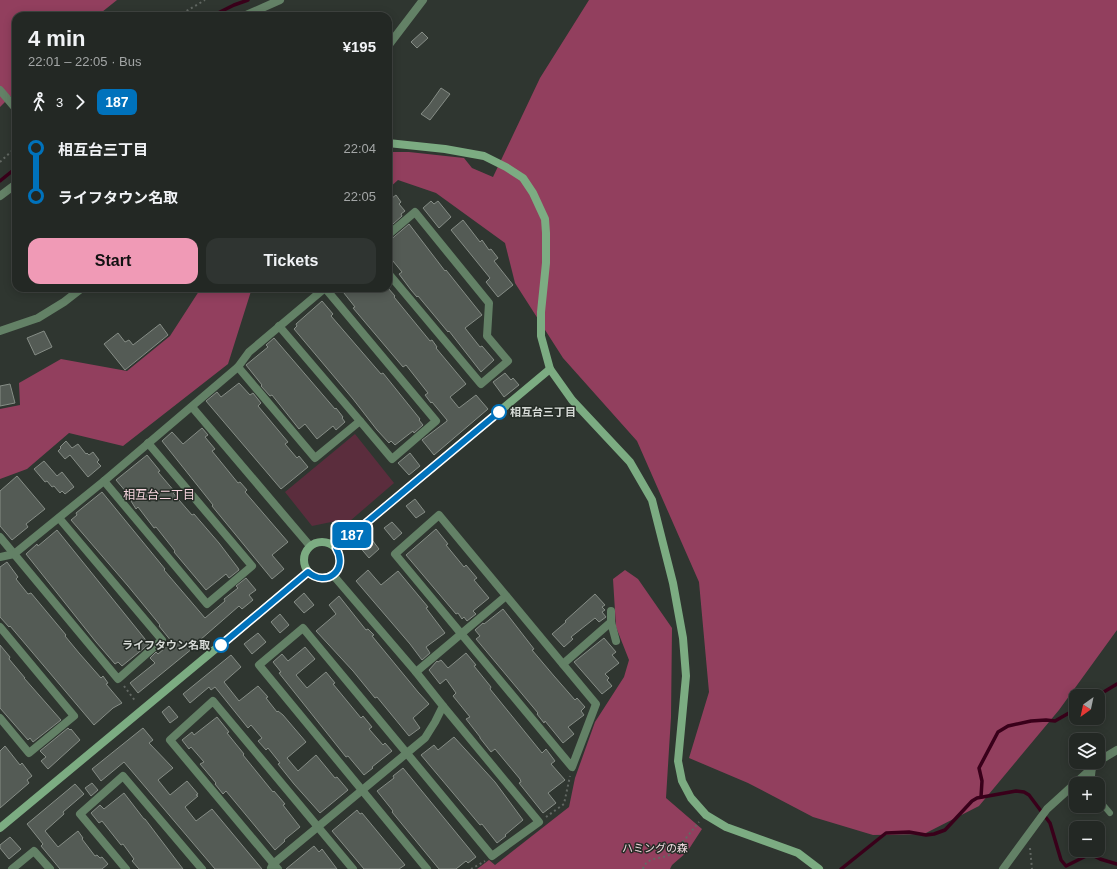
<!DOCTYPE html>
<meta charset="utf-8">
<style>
:root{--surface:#232824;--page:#2f3431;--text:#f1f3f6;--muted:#a3a6a6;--line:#404441;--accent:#f09ab6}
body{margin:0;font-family:Helvetica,"Noto Sans JP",sans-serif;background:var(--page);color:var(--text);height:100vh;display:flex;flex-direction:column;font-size:15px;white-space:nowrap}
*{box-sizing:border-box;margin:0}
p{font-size:13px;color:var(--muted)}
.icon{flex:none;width:22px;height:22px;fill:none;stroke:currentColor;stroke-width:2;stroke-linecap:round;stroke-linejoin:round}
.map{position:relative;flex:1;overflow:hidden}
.sheet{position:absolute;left:12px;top:12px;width:380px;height:280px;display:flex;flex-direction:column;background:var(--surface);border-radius:12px;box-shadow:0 2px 10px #0003,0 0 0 1px var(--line)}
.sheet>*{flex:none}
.badge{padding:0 8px;border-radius:6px;font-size:14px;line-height:26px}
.needle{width:26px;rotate:213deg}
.controls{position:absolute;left:1069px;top:689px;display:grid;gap:8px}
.controls a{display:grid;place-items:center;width:36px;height:36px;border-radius:8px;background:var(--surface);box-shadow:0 2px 10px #0003,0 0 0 1px var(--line);font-size:20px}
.map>.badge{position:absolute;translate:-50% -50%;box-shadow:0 0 0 2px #fff}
.legs{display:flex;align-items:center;gap:6px;height:44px;padding:0 16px;font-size:13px}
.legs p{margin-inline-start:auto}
.summary{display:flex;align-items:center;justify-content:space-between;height:68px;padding:0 16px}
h1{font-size:22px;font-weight:800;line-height:30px}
.action{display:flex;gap:8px;margin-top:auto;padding:8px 16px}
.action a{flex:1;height:46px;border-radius:12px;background:var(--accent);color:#111;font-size:16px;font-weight:800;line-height:46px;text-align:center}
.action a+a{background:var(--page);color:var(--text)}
ul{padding:0 16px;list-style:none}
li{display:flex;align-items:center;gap:14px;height:48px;font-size:15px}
li i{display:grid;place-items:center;width:6px;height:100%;margin:0 5px;background:currentColor}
li i::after{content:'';width:10px;height:10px;margin:-5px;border:3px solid;border-radius:50%;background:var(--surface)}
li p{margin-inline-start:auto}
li:first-child i{background:linear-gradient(#0000 50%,currentColor 0)}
li:last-child i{background:linear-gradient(currentColor 50%,#0000 0)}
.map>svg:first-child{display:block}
</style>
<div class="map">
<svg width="1117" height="869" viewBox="0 0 1117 869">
<rect width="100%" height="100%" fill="#2f3630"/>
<!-- green -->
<polygon fill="#5b2d3d" points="355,434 394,483 343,527 336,521 312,526 285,492"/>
<!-- forest -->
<g fill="#923f5e">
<polygon points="0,0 117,0 97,16 16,16 16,91 0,107"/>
<polygon points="589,0 1117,0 1117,630 1059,710 979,806 924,834 873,835 813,817 748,783 689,758 709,692 699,582 637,441 563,358 515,283 505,243 436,193 398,180 388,189 388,152 409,152 464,158 472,168 493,177 540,78"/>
<polygon points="201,288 252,288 228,364 123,446 69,433 27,469 0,479 0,409 20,405 19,383 61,359 127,371 170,336"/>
<polygon points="625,570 638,579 672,628 671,717 666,798 702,829 687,852 672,865 670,869 477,869 489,860 495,865 569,807 575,778 595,722 624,677 629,660 616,627 613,579"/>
</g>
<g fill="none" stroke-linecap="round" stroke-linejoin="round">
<!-- stream -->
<g stroke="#39001a" stroke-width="3.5">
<polyline points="212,16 234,5 248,0"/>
<polyline points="0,181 16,168"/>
<polyline points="1097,696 1117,684"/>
<polyline points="981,797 982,781 979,768 998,732 1008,726 1031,721 1046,720 1055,721 1076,709"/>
<polyline points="841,869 886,833 909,832 926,835 934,834 945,830 972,801 977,798 1016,791 1024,792 1029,795 1050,823 1061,860 1066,866 1090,854 1100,859 1117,864"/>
</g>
</g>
<!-- building -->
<g fill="#545b55" stroke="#868d86">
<polygon points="422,32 428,38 417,48 411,42"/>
<polygon points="441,88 450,94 430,120 421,114 429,105"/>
<polygon points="396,195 401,202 399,204 405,211 401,214 402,216 393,224 388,218 388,201"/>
<polygon points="431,201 434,204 438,201 451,217 439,228 423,208"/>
<polygon points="463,220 480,242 482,240 489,250 491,249 498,258 494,261 513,285 498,297 486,282 490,278 451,230"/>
<polygon points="409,224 445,271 446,270 482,315 465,328 480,347 482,346 494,360 481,372 449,331 448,332 418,296 417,297 411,290 399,274 402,272 388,255 388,242"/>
<polygon points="340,288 388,288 395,296 394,297 430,341 432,340 437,347 436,348 466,384 450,397 459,408 476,395 488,409 434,455 422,440 447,421 447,420 432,402 431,403 425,395 428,393 406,365 403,367 353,308 355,307"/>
<polygon points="322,301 333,314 331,316 381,374 383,373 420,419 419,420 423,425 414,433 413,431 395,445 391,441 389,443 377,430 353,399 294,329 297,326 296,324"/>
<polygon points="160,324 168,335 125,370 104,344 118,333 125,342 129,340 133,345"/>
<polygon points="44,331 52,347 35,355 27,338"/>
<polygon points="274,338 335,409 336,408 343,417 342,418 345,422 336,430 333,426 317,439 305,424 299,429 272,395 270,396 261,386 262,385 246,365 268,347 266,345"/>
<polygon points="505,373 511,380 513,378 519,385 504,397 493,382"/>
<polygon points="239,383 250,395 253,393 261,403 258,406 288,442 285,444 297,458 299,456 308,467 281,489 206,401 217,392 221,397"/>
<polygon points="10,384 15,403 0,406 0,386"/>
<polygon points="202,428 208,435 205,437 215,449 212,451 238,483 240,482 247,490 245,492 288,542 272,555 284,569 272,579 212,506 213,505 162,441 172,432 183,444"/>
<polygon points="66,441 72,448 78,444 86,454 87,453 89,455 93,452 99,460 97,462 101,466 88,477 70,455 65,459 58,451 61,448 60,447"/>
<polygon points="410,453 420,466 409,475 398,463"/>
<polygon points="147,455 160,471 158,472 175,492 173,493 192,515 194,514 219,543 238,568 239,570 229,578 226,574 206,590 174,552 175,551 156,527 154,528 138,507 136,509 131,501 133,500 116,480"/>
<polygon points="44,461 57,476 62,472 74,487 65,494 62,491 60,493 54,486 52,487 47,481 45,482 34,469"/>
<polygon points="17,476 45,509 26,524 28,527 12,540 0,526 0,491"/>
<polygon points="102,492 165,569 164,570 205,618 225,601 224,599 238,588 236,586 246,578 256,590 249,595 253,600 242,609 239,606 192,647 193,648 138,693 130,683 155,663 150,658 156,652 158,654 172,642 159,626 160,625 128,586 71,520 77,515 76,513"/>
<polygon points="415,499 425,512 416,518 406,506"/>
<polygon points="392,522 402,533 394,540 384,528"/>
<polygon points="436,529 448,544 446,545 464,567 466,565 477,578 474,580 489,598 473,611 476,614 467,621 464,617 462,619 458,613 456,614 406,555"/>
<polygon points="57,530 149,644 122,666 118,662 115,664 96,642 26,554 37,544 38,546"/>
<polygon points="369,536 379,549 369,558 358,545"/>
<polygon points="7,562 18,577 16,579 28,594 31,593 66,635 65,636 79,653 101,678 103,676 108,683 106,684 122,703 113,708 94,725 10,626 9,627 0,617 0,567"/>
<polygon points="368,570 381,585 398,571 428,607 426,608 445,633 426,647 430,653 422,660 410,644 356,581"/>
<polygon points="304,593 314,605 304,613 294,602"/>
<polygon points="595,594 605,605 602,607 605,610 602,612 606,617 599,622 595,618 571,637 573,639 564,647 552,634 566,622 565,621"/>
<polygon points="339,596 366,630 368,629 374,635 372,636 418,692 429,704 413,718 420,728 409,736 377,697 375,698 353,671 316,631 336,614 329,605"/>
<polygon points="503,609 534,649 532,650 554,676 575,700 577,698 585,707 581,711 584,715 568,727 574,734 563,743 545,721 544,723 537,714 538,713 476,639 480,636 475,630 483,623 484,624"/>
<polygon points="280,614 289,625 280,633 271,622"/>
<polygon points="258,633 266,642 252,654 244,644"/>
<polygon points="604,638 616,652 612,655 619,663 605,674 609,678 607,680 612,686 602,694 574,662"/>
<polygon points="0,645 10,657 9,659 25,678 24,678 61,720 33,742 30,738 28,740 0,708"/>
<polygon points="305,647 315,659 296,675 307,688 326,672 335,683 333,684 361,718 363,716 372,727 369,729 383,745 385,743 392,751 372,767 373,768 364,775 348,756 346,757 279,673 281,672 273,662 282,654 288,661"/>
<polygon points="466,653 476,665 474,666 491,687 490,689 542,753 546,749 555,761 551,764 565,780 548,793 556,803 543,813 519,783 521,782 520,779 495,749 491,752 480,738 480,737 466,719 470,717 453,696 456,693 446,679 440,684 429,670 437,661 438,662 441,660 448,668"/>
<polygon points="231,655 241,667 224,682 239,701 258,686 268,697 266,698 277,712 278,711 283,715 306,742 287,758 298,771 316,755 335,778 337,777 348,790 320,813 294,784 278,764 280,763 268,748 266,750 258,741 262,738 251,725 248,728 215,687 211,690 209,687 190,703 183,694"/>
<polygon points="169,706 178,717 170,723 162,712"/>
<polygon points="217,717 229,732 227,733 244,754 243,755 273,792 274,791 285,804 283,805 300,827 284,840 285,841 275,850 226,791 223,794 215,784 216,783 200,764 204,762 191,747 189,749 182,740 192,732 194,735"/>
<polygon points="68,728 70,730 71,729 80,740 48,769 41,761 46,757 40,751"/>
<polygon points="143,728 153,740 149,743 173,768 158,780 170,795 187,781 198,794 196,795 198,796 185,807 196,821 212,809 262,869 215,869 124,762 101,781 92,769"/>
<polygon points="454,737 495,782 523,820 505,835 506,836 497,843 482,824 480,825 421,755 434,745 438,750"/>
<polygon points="5,746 20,765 22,763 32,776 27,780 29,783 0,808 0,751"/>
<polygon points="403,768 476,857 468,863 466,861 456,869 439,869 392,812 393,811 377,791 394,778 393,776"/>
<polygon points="92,783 98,790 91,796 85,788"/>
<polygon points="75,784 84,794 63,812 64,814 45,831 58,847 78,831 83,838 82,839 95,856 97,855 100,858 102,857 108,864 102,869 60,869 41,846 43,844 27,824"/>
<polygon points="124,793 144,819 145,819 183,869 139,869 132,861 134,859 123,844 121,845 102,821 99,823 91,813 100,805 104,809"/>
<polygon points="357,810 360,814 362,813 405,865 399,869 364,869 332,831"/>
<polygon points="10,837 21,849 9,859 0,848 0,845"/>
<polygon points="314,846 319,852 322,849 337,869 286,869"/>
</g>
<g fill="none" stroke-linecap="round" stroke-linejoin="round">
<!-- path -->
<g stroke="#626863" stroke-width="2" stroke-dasharray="2 3" stroke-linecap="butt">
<polyline points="178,16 205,0"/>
<polyline points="0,162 16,147"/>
<polyline points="124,686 136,702"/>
<polyline points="546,817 564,804 570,776"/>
<polyline points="1030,848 1032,869"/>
<polyline points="471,869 485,861"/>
<path d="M 643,869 C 647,856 659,860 669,855 C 675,853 694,828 699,822"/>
</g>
<!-- lane -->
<g stroke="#638166" stroke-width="6">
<polyline points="1091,784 1093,767"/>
<polyline points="1098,799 1110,813"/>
</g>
<!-- street -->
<g stroke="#638166" stroke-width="8">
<polyline points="244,16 280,0"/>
<polyline points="388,46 423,0"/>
<polyline points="0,90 16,109"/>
<polyline points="0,196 16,184"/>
<polyline points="388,235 415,212 489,303 487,336 508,361 481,384 388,273"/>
<polyline points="279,326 360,421"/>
<polyline points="0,331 38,318 64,302 82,288"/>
<polyline points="238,367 315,458 360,421 392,459 436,421 325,288"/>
<polyline points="192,407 310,546"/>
<polyline points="104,481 207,604 252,566 148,443"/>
<polygon points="439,515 596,704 572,767 395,554"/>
<polyline points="0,537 118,679 162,640 59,518"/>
<polyline points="0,557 14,554 104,481 238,367 249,352 325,288"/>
<polyline points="611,611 611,622 616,641"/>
<polyline points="0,627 74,716 29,753 0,718"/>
<polyline points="563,664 611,622"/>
<polyline points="416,672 506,596"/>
<polyline points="271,868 273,864 425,738 435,722 443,706 416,672 333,575"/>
<polyline points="12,869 34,851 50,869"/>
<polyline points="126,869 80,814 123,776 202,869"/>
<polyline points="278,869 170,740 213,701 353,869"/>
<polyline points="427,869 259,665 303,628 492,856 539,822 443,706"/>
<polyline points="1003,869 1047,809 1102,759 1117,750"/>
</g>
<!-- secondary -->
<g stroke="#7cac82" stroke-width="8">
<polyline points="388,143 445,149 484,156 506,167 523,178 533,193 545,219 546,233 546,263 541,312 541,336 550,369 572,400 630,462 652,500 673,583 683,638 686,676 678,761 682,781 691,798 706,815 726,827 798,853 819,869"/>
<circle cx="322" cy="560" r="18"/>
<polyline points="336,548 550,369"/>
<polyline points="0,828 308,572"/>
</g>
</g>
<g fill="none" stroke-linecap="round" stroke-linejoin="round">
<!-- line-1 casing -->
<g stroke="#fff" stroke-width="9">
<path id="line-1" d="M 221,645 L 308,572 C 326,588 349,570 336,548 L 499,412"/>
</g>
<!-- line-1 -->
<use href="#line-1" stroke="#0072bc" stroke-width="6"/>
</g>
<!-- markers -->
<g fill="#fff" stroke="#0072bc" stroke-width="2">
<circle cx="499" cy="412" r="7"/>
<circle cx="221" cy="645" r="7"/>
</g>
<g text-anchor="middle" stroke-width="3" stroke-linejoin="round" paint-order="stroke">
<!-- stop labels -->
<g font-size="11" font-weight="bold" fill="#d7dbd7" stroke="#252c26" text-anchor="start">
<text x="510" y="416">相互台三丁目</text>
<text x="210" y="649" text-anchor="end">ライフタウン名取</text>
</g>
<!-- park labels -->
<g font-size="11" fill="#f2d9e0" stroke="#252c26">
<text x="655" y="852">ハミングの森</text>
</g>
<!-- neighbourhood labels -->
<g font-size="12" fill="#f6d4dd" stroke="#252c26">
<text x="159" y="499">相互台二丁目</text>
</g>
</g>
</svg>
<div class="controls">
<a><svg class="needle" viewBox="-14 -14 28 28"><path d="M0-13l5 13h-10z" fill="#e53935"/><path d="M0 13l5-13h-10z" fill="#a3a6a6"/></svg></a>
<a><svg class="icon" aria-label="layers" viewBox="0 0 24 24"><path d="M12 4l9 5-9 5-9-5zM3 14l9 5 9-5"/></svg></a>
<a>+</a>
<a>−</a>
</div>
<b class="badge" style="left:352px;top:535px;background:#0072bc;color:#fff">187</b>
<section class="sheet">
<div class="summary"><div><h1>4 min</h1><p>22:01 – 22:05 · Bus</p></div><b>¥195</b></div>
<div class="legs"><svg class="icon" aria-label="walk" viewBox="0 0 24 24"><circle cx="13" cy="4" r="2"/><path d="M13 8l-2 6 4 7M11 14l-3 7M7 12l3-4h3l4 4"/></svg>3<svg class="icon" aria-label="forward" viewBox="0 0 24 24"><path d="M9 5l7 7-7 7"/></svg><b class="badge" style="background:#0072bc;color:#fff">187</b></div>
<ul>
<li><i style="color:#0072bc"></i><b>相互台三丁目</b><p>22:04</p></li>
<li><i style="color:#0072bc"></i><b>ライフタウン名取</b><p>22:05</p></li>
</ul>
<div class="action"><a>Start</a><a>Tickets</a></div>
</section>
</div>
